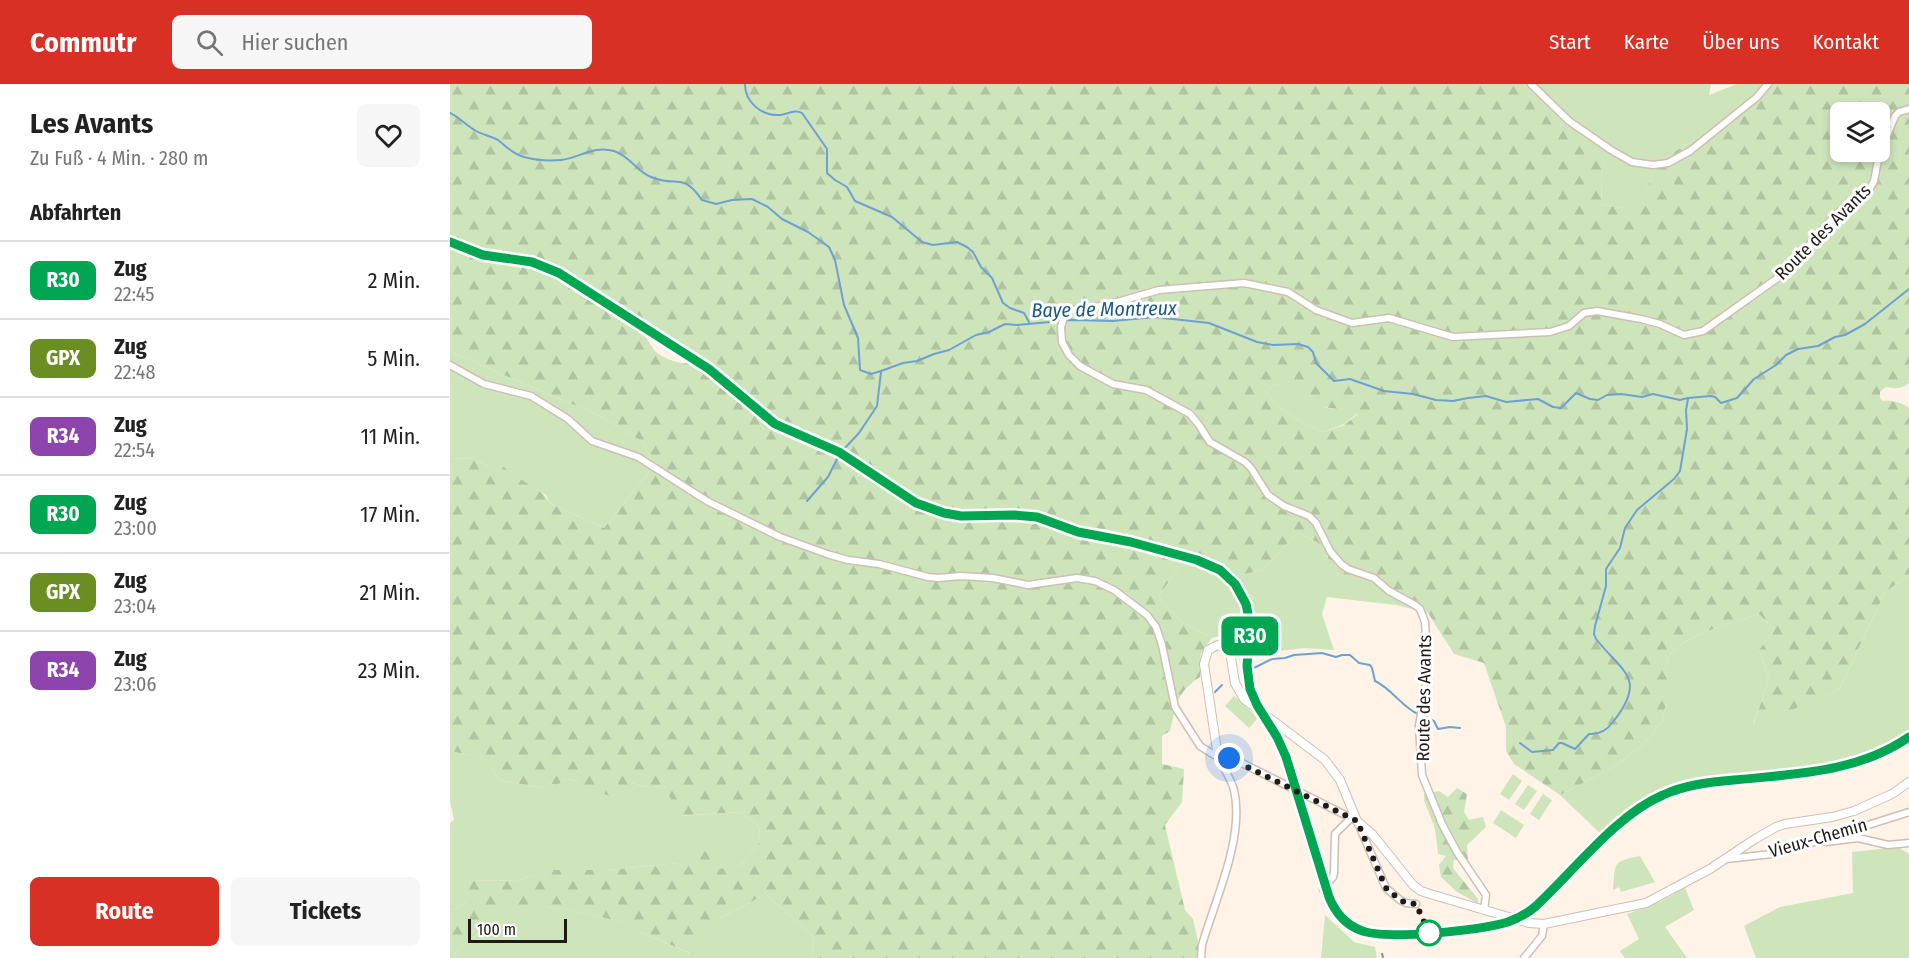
<!DOCTYPE html>
<html lang="de">
<meta charset="utf-8">
<style>
:root{--surface:#fff;--page:#f6f6f6;--text:#222;--muted:#767676;--line:#e0e0e0;--accent:#d93025}
body{margin:0;font-family:"Fira Sans Condensed",sans-serif;background:var(--page);color:var(--text);height:100vh;display:flex;flex-direction:column;font-size:22px;white-space:nowrap}
*{box-sizing:border-box;margin:0}
p{font-size:20px;color:var(--muted)}
.icon{flex:none;width:33px;height:33px;fill:none;stroke:currentColor;stroke-width:2;stroke-linecap:round;stroke-linejoin:round}
.map{position:relative;flex:1;overflow:hidden}
.drawer{display:flex;flex-direction:column;background:var(--surface);width:450px}
.drawer>*{flex:none}
.badge{padding:0 12px;border-radius:9px;font-size:21px;line-height:39px}
.tools{position:absolute;left:1380px;top:18px;display:grid;gap:12px}
.tools a{display:grid;place-items:center;width:60px;height:60px;border-radius:9px;background:var(--surface);box-shadow:0 3px 9px #0003;font-size:30px}
.scale{position:absolute;left:18px;bottom:15px;width:99px;box-sizing:border-box;padding-left:6px;border:3px solid #201a16;border-top:0;font-size:16px;line-height:21px;white-space:nowrap;color:#201a16;-webkit-text-stroke:4px #fff;paint-order:stroke}
.you{position:absolute;width:30px;height:30px;margin:-15px;border:4px solid #fff;border-radius:50%;background:#1a73e8;box-shadow:0 0 0 9px #1a73e833}
.map>.badge{position:absolute;translate:-50% -50%;box-shadow:0 0 0 3px #fff}
h2{padding:0 30px;font-size:22px;line-height:54px}
.round{display:grid;place-items:center;flex:none;width:63px;height:63px;border-radius:9px;background:var(--page)}
.overview{display:flex;align-items:center;justify-content:space-between;height:102px;padding:0 30px}
h1{font-size:28px;font-weight:700;line-height:45px}
.primary-button{display:flex;gap:12px;margin-top:auto;padding:12px 30px}
.primary-button a{flex:1;height:69px;border-radius:9px;background:var(--accent);color:#fff;font-size:24px;font-weight:700;line-height:69px;text-align:center}
.primary-button a+a{background:var(--page);color:var(--text)}
ul{padding:0;list-style:none}
li{display:flex;align-items:center;gap:18px;height:78px;padding:0 30px;border-top:2px solid var(--line)}
li div{flex:1}
li b{display:block;font-size:22px}
li em{font-style:normal}
li .badge{min-width:66px;font-weight:700;text-align:center}
header{display:flex;align-items:center;gap:36px;box-sizing:border-box;height:84px;padding:0 30px;background:var(--accent);color:#fff}
header strong{font-size:28px}
nav{display:flex;gap:33px;margin-inline-start:auto;font-size:21px}
.search{width:420px;height:54px;background:var(--page);display:flex;align-items:center;gap:15px;box-sizing:border-box;padding:0 21px;border-radius:9px;color:var(--muted);font-size:22px}
main{display:flex;flex:1;min-height:0}
.map>svg:first-child{display:block}
</style>
<header>
<strong>Commutr</strong>
<div class="search"><svg class="icon" aria-label="search" viewBox="0 0 24 24"><circle cx="10" cy="10" r="6"/><path d="M15 15l6 6"/></svg>Hier suchen</div>
<nav><a>Start</a><a>Karte</a><a>Über uns</a><a>Kontakt</a></nav>
</header>
<main>
<section class="drawer">
<div class="overview"><div><h1>Les Avants</h1><p>Zu Fuß · 4 Min. · 280 m</p></div><a class="round"><svg class="icon" aria-label="heart" viewBox="0 0 24 24"><path d="M12 20l-8-8c-3-5 5-10 8-4 3-6 11-1 8 4z"/></svg></a></div>
<h2>Abfahrten</h2>
<ul>
<li><span class="badge" style="background:#00a651;color:#fff">R30</span><div><b>Zug</b><p>22:45</p></div><em>2 Min.</em></li>
<li><span class="badge" style="background:#6b8e23;color:#fff">GPX</span><div><b>Zug</b><p>22:48</p></div><em>5 Min.</em></li>
<li><span class="badge" style="background:#8e44ad;color:#fff">R34</span><div><b>Zug</b><p>22:54</p></div><em>11 Min.</em></li>
<li><span class="badge" style="background:#00a651;color:#fff">R30</span><div><b>Zug</b><p>23:00</p></div><em>17 Min.</em></li>
<li><span class="badge" style="background:#6b8e23;color:#fff">GPX</span><div><b>Zug</b><p>23:04</p></div><em>21 Min.</em></li>
<li><span class="badge" style="background:#8e44ad;color:#fff">R34</span><div><b>Zug</b><p>23:06</p></div><em>23 Min.</em></li>
</ul>
<div class="primary-button"><a>Route</a><a>Tickets</a></div>
</section>
<div class="map">
<svg width="1459" height="874" viewBox="0 0 1459 874">
<defs>
<pattern id="forest-firs" width="22" height="20" patternUnits="userSpaceOnUse" patternTransform="scale(1.5)"><rect width="22" height="20" fill="#cee5bc"/><path d="M5 1l3.5 6h-7zM16 11l3.5 6h-7z" fill="#b1c4a1"/></pattern>
</defs>
<rect width="100%" height="100%" fill="#fff2e7"/>
<!-- green -->
<g fill="#cee5bc">
<polygon points="1074,0 1261,0 1259,11 1287,0 1311,0 1310,5 1261,47 1206,78 1199,100 1188,119 1169,124 1152,120 1151,94 1155,77"/>
<polygon points="0,267 72,299 148,331 193,358 204,382 154,444 100,419 96,411 56,387 40,383 23,375 0,374"/>
<path d="M 825,300 L 847,304 L 876,324 L 899,326 L 908,329 L 894,340 L 873,348 C 848,337 833,329 816,308 Z"/>
<path d="M 848,448 L 870,460 L 888,489 L 928,501 L 946,521 L 877,513 L 872,530 L 884,566 L 854,564 L 819,568 L 801,577 C 805,540 808,524 786,492 L 813,486 Z"/>
<path d="M 734,478 C 763,487 793,501 796,536 L 792,585 L 786,565 L 778,555 L 770,552 L 762,554 L 730,537 L 708,512 Z"/>
<path d="M 1459,491 L 1459,648 L 1429,667 L 1401,677 L 1377,681 L 1245,696 C 1229,701 1212,706 1196,714 C 1179,722 1166,738 1152,751 L 1110,711 L 1164,683 L 1192,662 L 1212,638 L 1215,623 L 1224,607 C 1221,601 1215,592 1215,585 C 1215,554 1286,538 1309,530 L 1324,545 L 1309,566 L 1319,595 L 1303,641 L 1389,606 L 1435,508 Z"/>
<polygon points="784,612 808,634 799,644 775,622"/>
<path d="M 0,667 C 25,672 36,672 49,696 L 93,704 L 99,699 L 107,701 L 116,695 L 127,697 L 132,703 L 182,699 L 202,704 L 214,701 L 230,732 L 291,728 L 310,743 L 308,762 L 289,782 L 268,786 L 239,766 L 229,779 L 158,786 L 99,786 L 67,797 L 18,796 L 17,818 L 3,826 L 0,825 L 0,739 L 4,736 L 0,717 Z"/>
<polygon points="1063,690 1072,697 1059,716 1050,710"/>
<polygon points="1078,701 1087,707 1074,726 1065,720"/>
<polygon points="1093,710 1102,716 1089,736 1080,730"/>
<polygon points="1051,726 1074,741 1066,754 1043,739"/>
<polygon points="1448,763 1459,770 1459,874 1306,874 1294,842 1330,823 1403,809 1402,768"/>
<path d="M 1190,772 L 1205,798 L 1171,808 L 1169,803 L 1163,806 C 1166,778 1161,778 1190,772 Z"/>
<polygon points="1235,804 1244,826 1215,843 1237,874 1175,874 1170,867 1189,855 1177,830 1210,818"/>
<polygon points="316,810 364,853 362,874 0,874 60,820 108,824 175,838 190,848 239,869 270,834"/>
<polygon points="875,831 904,858 925,863 927,874 871,874"/>
</g>
<!-- forest -->
<g fill="url(#forest-firs)" fill-rule="evenodd">
<path d="M 0,0 L 1074,0 L 1147,64 L 1155,77 L 1151,94 L 1152,120 L 1169,124 L 1188,118 L 1199,100 L 1206,78 L 1261,47 L 1310,5 L 1311,0 L 1459,0 L 1459,299 C 1451,305 1446,305 1436,303 L 1430,308 L 1430,314 L 1432,317 C 1441,316 1452,318 1459,324 L 1459,491 L 1435,508 L 1389,606 L 1303,642 L 1319,595 L 1309,566 L 1324,545 L 1309,530 C 1286,538 1215,554 1215,585 C 1215,592 1222,601 1225,607 L 1215,623 L 1212,638 L 1192,662 L 1164,683 L 1110,711 L 1064,680 L 1056,667 L 1056,643 L 1034,579 L 1004,570 L 978,529 L 946,521 L 928,501 L 887,489 L 870,460 L 848,448 L 813,486 L 786,492 L 768,480 L 741,469 L 655,445 L 628,443 L 586,428 L 585,437 L 618,452 L 676,461 L 734,478 L 708,512 L 730,537 L 762,554 L 751,569 L 750,593 C 725,610 727,620 720,647 L 712,652 L 712,680 L 734,685 L 732,718 L 715,741 L 735,826 L 743,835 L 752,874 L 362,874 L 364,853 L 316,810 L 270,834 L 240,869 L 190,848 L 174,838 L 108,824 L 60,821 L 0,874 L 0,825 L 3,826 L 17,818 L 17,796 L 67,797 L 98,786 L 158,786 L 228,779 L 239,766 L 258,767 L 269,785 L 289,782 L 308,762 L 310,743 L 291,728 L 229,732 L 214,701 L 202,704 L 182,699 L 163,713 L 132,703 L 127,697 L 116,695 L 107,701 L 99,699 L 93,704 L 49,696 C 36,672 24,672 0,667 L 0,374 L 23,375 L 40,383 L 50,378 C 63,397 90,400 100,419 L 154,444 L 204,382 L 193,358 L 148,331 L 72,299 L 0,267 ZM 1390,28 L 1430,28 L 1430,68 L 1390,68 ZM 26,163 L 36,167 L 78,172 L 78,182 L 46,178 L 22,172 ZM 102,182 L 115,189 L 148,212 L 145,217 L 142,217 L 99,189 ZM 198,242 L 243,271 L 239,279 C 230,281 210,273 204,266 C 200,260 198,255 193,250 ZM 260,281 C 284,296 301,321 326,336 C 338,343 352,347 365,351 L 367,354 C 377,358 388,362 397,367 C 427,386 454,410 488,422 C 505,428 525,427 543,426 L 546,438 L 505,437 L 488,433 L 463,424 L 386,372 L 322,344 L 256,288 ZM 825,300 C 843,304 854,303 863,321 C 878,325 894,324 908,330 L 894,341 L 873,348 C 848,337 833,329 816,308 Z"/>
<polygon points="1007,704 1017,710 1014,728 1019,736 1033,733 1036,743 1017,761 1018,775 1004,776 1003,784 1028,815 1027,819 1007,808 991,793 989,781 996,772 988,770 985,744 974,717 974,710 989,707 998,713"/>
</g>
<g fill="none" stroke-linecap="round" stroke-linejoin="round">
<!-- stream -->
<g stroke="#6ca1d2" stroke-width="2">
<path d="M 295,0 C 295,18 311,32 330,31 C 338,30 345,25 352,29 L 377,65 L 377,89 L 385,96 L 397,103 L 405,117 L 442,133 L 472,158 L 483,161 L 507,158 L 517,163 L 523,168 L 531,183 L 542,194 L 553,219 L 560,224 L 574,229 L 579,238"/>
<path d="M 0,29 C 10,34 17,42 26,47 C 33,51 41,52 48,56 C 57,63 63,70 74,73 C 85,76 100,77 111,76 C 129,74 144,61 164,67 C 180,72 187,88 201,93 C 228,104 232,87 252,116 L 266,120 L 282,116 L 302,115 L 318,123 L 332,135 L 358,148 L 379,163 L 385,176 L 394,221 L 408,254 L 410,286 L 421,290 L 431,287 L 453,279 L 467,277 L 484,270 L 499,266 L 526,251 L 539,248 L 555,240 L 567,241 L 622,236 L 663,237 L 705,233 L 759,239 L 807,258 L 823,261 L 848,260 L 858,263 L 863,268 L 866,279 L 884,297 L 900,295 L 934,307 L 963,310 L 986,316 L 1003,317 L 1018,314 L 1036,312 L 1056,318 L 1088,315 L 1103,323 L 1111,324 L 1126,309 L 1140,315 L 1148,316 L 1157,311 L 1171,310 L 1192,313 L 1203,310 L 1230,316 L 1238,314 L 1261,312 L 1265,313 L 1271,319 L 1287,314 L 1304,295 L 1326,281 L 1336,271 L 1348,265 L 1368,262 L 1385,253 L 1395,251 L 1415,240 L 1459,205"/>
<polyline points="393,366 409,349 427,322 431,288"/>
<polyline points="357,417 378,393 389,371"/>
<path d="M 802,585 L 822,575 L 835,574 L 844,571 L 872,569 L 886,573 L 892,571 L 900,571 L 909,579 L 920,581 L 922,584 L 925,597 C 941,604 953,624 968,630"/>
<polyline points="765,608 772,601"/>
<polyline points="975,632 984,637 988,645 1000,643 1010,644"/>
<path d="M 1070,659 L 1082,668 L 1103,666 L 1109,659 L 1112,659 L 1125,665 L 1139,650 C 1150,651 1157,646 1163,638 C 1198,594 1172,588 1146,555 L 1144,550 L 1145,542 L 1156,502 L 1156,485 L 1170,464 L 1175,444 L 1187,426 L 1224,395 L 1230,387 L 1237,345 L 1236,326 L 1238,315"/>
</g>
<!-- minor casing -->
<g stroke="#cebfb3" stroke-width="9">
<g id="minor">
<polyline points="1081,0 1119,37 1161,66 1182,78 1203,81 1218,79 1240,67 1307,13 1318,0"/>
<polyline points="0,281 34,300 81,312 118,335 142,357 188,373 257,417 330,453 380,471 398,476 429,480 478,493 488,494 511,492 543,494 578,501 627,494 645,497 664,506 697,531 706,543 712,561 725,623 750,662 764,671 788,677 907,737 936,804 950,816 956,819 966,820"/>
<polyline points="1376,758 1408,754 1438,761 1459,759"/>
<polyline points="1276,775 1322,770 1339,766 1459,728"/>
<polyline points="873,805 883,793 884,789 885,750 900,735"/>
<polyline points="1034,826 1036,811 1007,768 992,740 972,691 969,642 976,600 977,569 975,538 970,525 965,521 939,507 924,494 898,485 891,480 880,467 866,439 859,432 834,422 818,411 801,384 795,378 760,358 749,341 740,330 696,306 663,300 630,282 619,271 612,258 611,243 615,230 623,226 657,221 709,206 794,199 838,208 866,226 902,239 939,234 1003,253 1100,248 1119,242 1134,229 1147,227 1191,235 1210,240 1234,251 1253,247 1336,188 1386,130 1406,117 1419,106 1424,97 1429,71 1445,32 1449,28 1459,25"/>
<path d="M 751,874 L 752,861 C 765,816 795,753 784,706 C 781,694 773,684 768,673"/>
<polyline points="1074,874 1092,852 1094,840"/>
</g>
</g>
<!-- tertiary casing -->
<g stroke="#cebfb3" stroke-width="10">
<polyline id="tertiary" points="768,673 754,580 758,566 768,561 776,563 780,568 785,599 794,615 875,676 890,696 907,737 923,751 963,801 971,807 980,810 1079,839 1094,840 1196,819 1260,785 1305,755 1326,743 1335,740 1382,733 1404,727 1442,710 1459,698"/>
</g>
<!-- minor -->
<use href="#minor" stroke="#fff" stroke-width="6"/>
<!-- tertiary -->
<use href="#tertiary" stroke="#fff" stroke-width="8"/>
<!-- rail -->
<g stroke="#958c84" stroke-width="2" stroke-dasharray="8 8" stroke-linecap="butt">
<polyline points="24,168 45,173 78,177"/>
<polyline points="102,186 144,212"/>
<polyline points="198,247 240,273"/>
<polyline points="259,285 325,340 389,368 451,411"/>
<path d="M 466,419 C 491,430 516,433 543,432"/>
<polyline points="587,433 633,449 681,457 747,476 765,483 781,495 792,510 799,530 800,546 797,587 800,605 807,621 832,662 843,692"/>
<path d="M 893,835 C 901,841 908,846 918,849 C 946,855 1029,847 1058,838 C 1068,835 1078,829 1086,822 C 1127,786 1166,729 1217,709 C 1238,700 1261,698 1284,696 C 1344,689 1407,689 1459,653"/>
<polyline points="932,869 933,874"/>
</g>
</g>
<g fill="none" stroke-linecap="round" stroke-linejoin="round">
<!-- line casing -->
<g stroke="#fff" stroke-width="14">
<path id="line" d="M 0,158 L 33,171 L 82,178 L 109,189 L 259,285 L 325,340 L 389,368 L 466,419 L 494,429 L 511,432 L 564,431 L 587,433 L 628,448 L 681,458 L 747,476 L 770,486 L 785,500 L 796,520 L 800,540 L 797,582 L 800,605 L 807,621 L 827,653 L 836,673 L 879,813 C 885,828 895,840 910,846 C 935,857 1031,846 1058,838 C 1069,834 1078,829 1086,822 C 1124,787 1166,731 1213,711 C 1235,701 1259,698 1284,696 C 1344,690 1407,689 1459,653"/>
</g>
<!-- line -->
<use href="#line" stroke="#00a651" stroke-width="9"/>
<!-- walk -->
<polyline stroke="#201a16" stroke-width="6" stroke-dasharray="0 10.8" points="779,674 907,737 936,804 950,816 956,819 966,820 979,849"/>
</g>
<!-- markers -->
<circle fill="#fff" stroke="#00a651" stroke-width="3" cx="979" cy="849" r="12"/>
<g text-anchor="middle" stroke-width="6" stroke-linejoin="round" paint-order="stroke">
<!-- street labels -->
<g font-size="18" fill="#201a16" stroke="#fff">
<text transform="translate(1373 148) rotate(-45)" y="6">Route des Avants</text>
<text transform="translate(974 614) rotate(-89)" y="6">Route des Avants</text>
<text transform="translate(1368 754) rotate(-16)" y="6">Vieux-Chemin</text>
</g>
<!-- water labels -->
<g font-size="20" font-style="italic" fill="#1c5786" stroke="#fff">
<text transform="translate(654 225) rotate(-1)" y="7">Baye de Montreux</text>
</g>
</g>
</svg>
<div class="tools">
<a><svg class="icon" aria-label="layers" viewBox="0 0 24 24"><path d="M12 4l9 5-9 5-9-5zM3 14l9 5 9-5"/></svg></a>
</div>
<div class="scale">100 m</div>
<div class="you" style="left:779px;top:674px"></div>
<b class="badge" style="left:800px;top:552px;background:#00a651;color:#fff">R30</b>
</div>
</main>
